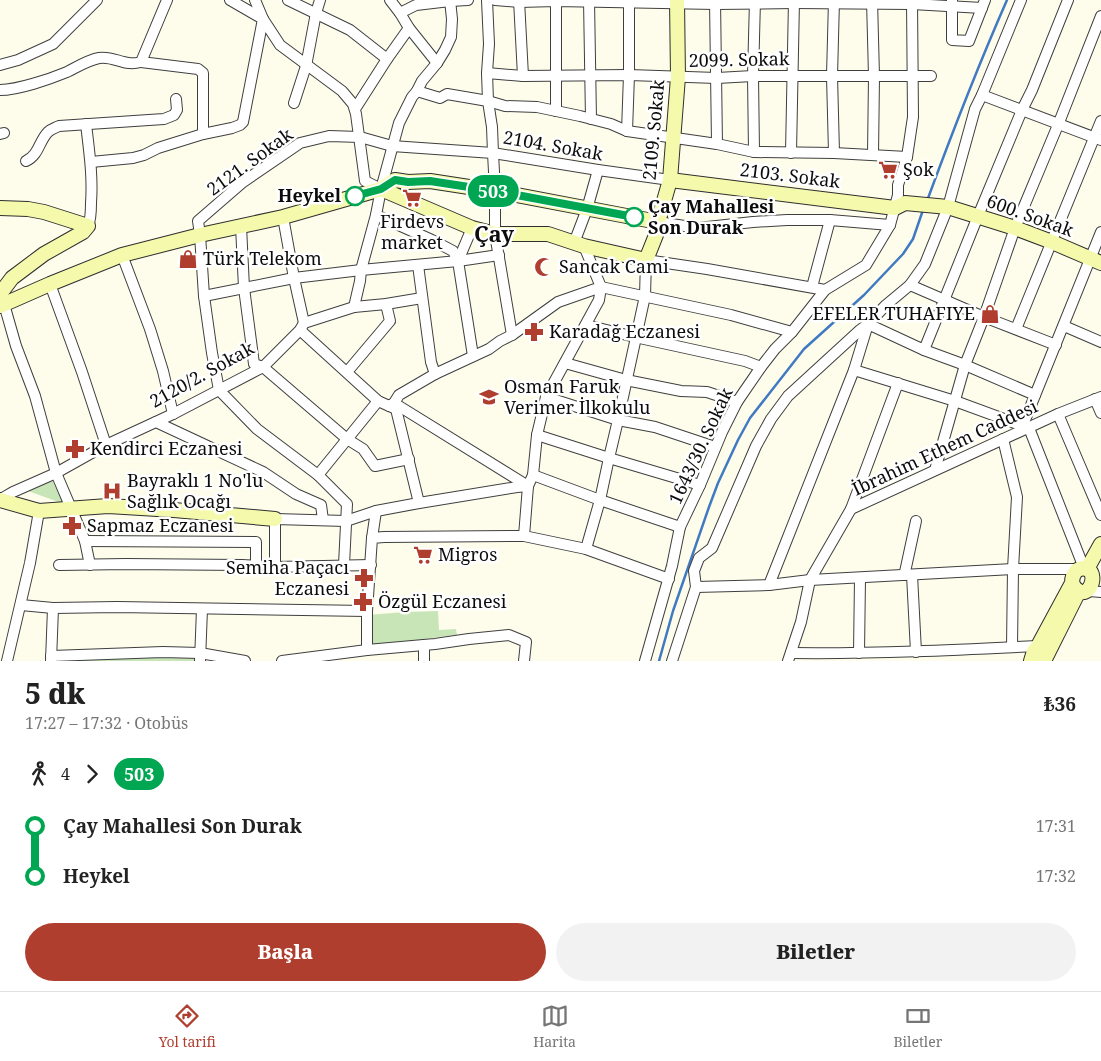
<!DOCTYPE html>
<html lang="tr">
<meta charset="utf-8">
<style>
:root{--surface:#fff;--page:#f2f2f2;--text:#222;--muted:#767676;--line:#e0e0e0;--accent:#b03e2f}
body{margin:0;font-family:"Noto Serif",serif;background:var(--page);color:var(--text);height:100vh;display:flex;flex-direction:column;font-size:19px;white-space:nowrap}
*{box-sizing:border-box;margin:0}
p{font-size:16px;color:var(--muted)}
.icon{flex:none;width:28px;height:28px;fill:none;stroke:currentColor;stroke-width:2;stroke-linecap:round;stroke-linejoin:round}
.map{position:relative;height:661px;overflow:hidden}
.sheet{display:flex;flex-direction:column;background:var(--surface);flex:1}
.sheet>*{flex:none}
.badge{padding:0 10px;border-radius:16px;font-size:18px;line-height:32px}
.map>.badge{position:absolute;translate:-50% -50%;box-shadow:0 0 0 2px #fff}
.legs{display:flex;align-items:center;gap:8px;height:55px;padding:0 25px;font-size:16px}
.legs p{margin-inline-start:auto}
.summary{display:flex;align-items:center;justify-content:space-between;height:85px;padding:0 25px}
h1{font-size:28px;font-weight:800;line-height:38px}
.primary-button{display:flex;gap:10px;margin-top:auto;padding:10px 25px}
.primary-button a{flex:1;height:58px;border-radius:30px;background:var(--accent);color:#fff;font-size:20px;font-weight:800;line-height:58px;text-align:center}
.primary-button a+a{background:var(--page);color:var(--text)}
ul{padding:0 25px;list-style:none}
li{display:flex;align-items:center;gap:18px;height:50px;font-size:19px}
li i{display:grid;place-items:center;width:8px;height:100%;margin:0 6px;background:currentColor}
li i::after{content:'';width:12px;height:12px;margin:-6px;border:4px solid;border-radius:50%;background:var(--surface)}
li p{margin-inline-start:auto}
li:first-child i{background:linear-gradient(#0000 50%,currentColor 0)}
li:last-child i{background:linear-gradient(currentColor 50%,#0000 0)}
.menu{display:flex;justify-content:space-around;align-items:center;height:70px;border-top:1px solid var(--line);background:var(--surface);font-size:14px;color:var(--muted)}
.menu a{display:grid;justify-items:center;gap:2px}
.menu .selected{color:var(--accent)}
.map>svg:first-child{display:block}
</style>
<div class="map">
<svg width="1101" height="661" viewBox="0 0 1101 661">
<rect width="100%" height="100%" fill="#fefdec"/>
<!-- green -->
<g fill="#c8e5b8">
<polygon points="52,480 64,504 28,491"/>
<polygon points="438,611 439,630 456,629 457,635 438,637 370,648 368,615 405,612"/>
<polygon points="193,651 195,661 59,661 59,654"/>
</g>
<g fill="none" stroke-linecap="round" stroke-linejoin="round">
<!-- stream -->
<g stroke="#417ac2" stroke-width="2.5">
<path d="M 927,201 C 952,133 978,66 1007,0"/>
<polyline points="659,661 673,611 709,507 718,483 738,440 750,418 804,349 864,295 903,254 913,239 923,210"/>
</g>
<!-- street casing -->
<g stroke="#3f3f3f" stroke-width="12">
<g id="street">
<polyline points="255,0 263,19 280,45 342,91 353,104 356,114 365,181 381,189 376,215 361,270 360,281 354,307"/>
<polyline points="288,0 350,30 387,59"/>
<polyline points="390,0 400,13 409,28 437,63"/>
<polyline points="487,0 489,44 487,73 488,101 492,127 493,153 598,170 670,180"/>
<polyline points="495,0 519,2 556,1 715,4 794,3 912,4 982,8"/>
<polyline points="519,0 523,76"/>
<polyline points="589,0 591,119"/>
<polyline points="715,0 717,144"/>
<polyline points="872,0 874,76 873,155"/>
<polyline points="952,0 952,40 969,41 985,0"/>
<polyline points="400,13 416,5 450,1 468,0"/>
<polyline points="141,62 198,69 203,73 203,134"/>
<polyline points="0,65 18,60 53,44 97,0"/>
<polyline points="487,73 523,76 629,75 717,78 753,76 931,76"/>
<path d="M 0,90 C 18,90 50,79 67,72 C 77,67 88,60 99,58 C 110,56 119,62 129,63 C 133,64 137,63 141,62 L 167,0"/>
<polyline points="417,91 440,98 447,94 488,101 505,106 537,107 580,116 611,124 627,131 717,144 754,152 834,153 907,157"/>
<polyline points="982,95 1101,140"/>
<polyline points="294,103 306,66 316,13 320,0"/>
<polyline points="355,109 387,59 409,28"/>
<polyline points="556,111 556,0"/>
<path d="M 86,124 C 89,150 93,176 91,203 C 91,210 91,219 88,226"/>
<polyline points="627,131 629,75 629,0"/>
<polyline points="0,134 4,133"/>
<polyline points="754,152 753,76 755,0"/>
<polyline points="791,153 794,0"/>
<polyline points="834,153 832,76 834,0"/>
<path d="M 26,161 C 39,155 39,141 48,132 C 51,129 55,128 59,126 L 164,119 L 174,115 L 177,110 L 176,99"/>
<polyline points="91,162 133,158 144,155 158,148 203,134 232,128 240,125 243,122 263,19 230,0"/>
<polyline points="381,189 399,123 412,97 417,91 422,81 437,63 445,50 451,37 452,19 450,0"/>
<polyline points="376,215 432,240 453,251 458,261 473,356"/>
<polyline points="283,217 294,278 304,323"/>
<polyline points="658,222 698,228 753,222 787,220 830,220 890,225"/>
<polyline points="241,226 244,288 254,364 263,367 347,439 363,449 375,466 409,459"/>
<polyline points="574,243 587,209 598,170"/>
<polyline points="122,255 150,329 163,371 173,414"/>
<polyline points="458,261 499,255"/>
<polyline points="50,284 82,372 106,445"/>
<polyline points="910,285 984,317 1056,345"/>
<polyline points="812,287 830,220"/>
<polyline points="204,296 294,278 361,270 458,261 472,228"/>
<polyline points="4,304 16,346 35,396 56,473 85,541 90,565"/>
<polyline points="586,325 635,337 745,361 761,367"/>
<polyline points="1064,326 1101,342"/>
<polyline points="1016,329 1101,121"/>
<polyline points="300,330 378,401 396,409 419,503"/>
<polyline points="924,350 965,365 1035,395"/>
<polyline points="565,363 626,380 681,391 707,392 737,402"/>
<polyline points="347,372 390,321 386,304"/>
<polyline points="435,374 489,349 500,341 512,335 558,302 601,287 584,246"/>
<polyline points="546,397 618,420 609,458 700,485"/>
<polyline points="1095,399 1101,413"/>
<polyline points="394,403 528,486"/>
<polyline points="389,406 394,403 399,395 435,374 431,362 418,265"/>
<polyline points="1058,414 1101,515"/>
<polyline points="156,422 263,472 296,494 321,505 323,520"/>
<polyline points="1023,426 955,401 854,370 868,324 924,350 978,216 1022,110 1032,90 1068,0"/>
<polyline points="1029,428 1084,568"/>
<polyline points="1021,430 1101,232"/>
<polyline points="1003,439 1017,497 1013,569 1012,647"/>
<polyline points="715,447 655,427 618,420 645,296 646,260 707,269 825,290"/>
<polyline points="935,470 965,365 984,317 1015,228 1058,125 1101,16"/>
<polyline points="318,475 378,401"/>
<polyline points="533,475 600,500 609,458 537,435"/>
<polyline points="1,499 13,492 56,473 106,445 173,414 263,367 300,330 304,323 354,307 386,304 422,298"/>
<polyline points="851,509 898,383"/>
<polyline points="524,536 586,549 669,579"/>
<polyline points="372,538 376,511"/>
<polyline points="85,541 256,542 256,566"/>
<polyline points="586,549 600,500 680,527"/>
<polyline points="59,565 126,564 242,565 275,567 371,565"/>
<polyline points="344,565 347,504 318,475 257,429 219,390 212,353 204,296 200,235 198,221 243,182 300,143 329,136 360,137 392,146 493,153 495,191 495,234 512,335"/>
<polyline points="275,567 275,519 346,521 376,511 419,503 517,487 528,486"/>
<polyline points="905,575 905,572 916,521"/>
<polyline points="912,575 916,652"/>
<polyline points="769,585 854,370"/>
<polyline points="696,587 769,585 810,580 1013,569 1080,569"/>
<polyline points="1089,591 1101,592"/>
<polyline points="21,605 53,608 117,607 367,611"/>
<polyline points="367,650 367,611 372,538 384,537 524,536 528,486 533,475 537,435 546,397 599,300 601,287 731,315 792,332"/>
<path d="M 791,653 C 874,654 956,650 1038,646"/>
<polyline points="859,653 860,578"/>
<polyline points="51,656 163,652 200,653 245,661"/>
<polyline points="7,661 30,563 39,511"/>
<polyline points="51,661 53,608"/>
<polyline points="200,661 202,609"/>
<polyline points="282,661 367,650 435,644 469,639 509,635 526,642 524,661"/>
<polyline points="424,661 424,645"/>
<polyline points="645,661 672,566 680,527 700,485 722,432 737,402 761,367 775,349 792,332 825,290 866,265 890,225 898,195 898,185 907,157 913,117 912,0"/>
<polyline points="672,661 696,587 694,571 699,558 712,548 756,446 771,419 788,396 860,330 868,324 886,305 910,285 925,264 948,207 975,109 982,95 1021,0"/>
<polyline points="788,661 801,622 810,580 851,509 1058,414 1101,397"/>
</g>
</g>
<!-- secondary casing -->
<g stroke="#2e2e2e" stroke-width="16">
<g id="secondary">
<polyline points="670,180 895,208 905,203 948,207 1015,228 1052,242 1101,263"/>
<polyline points="381,189 472,228 495,234 548,234 584,246 646,260 656,235 658,222 670,180 678,77 677,0"/>
<polyline points="0,208 28,209 44,212 88,226 83,232 44,254 12,278 0,294"/>
<polyline points="0,306 50,284 122,255 200,235 283,217 381,189 395,180 408,182 430,181 495,191 658,222"/>
<polyline points="0,500 39,511 108,506 174,510 275,519"/>
<polyline points="1087,569 1101,544"/>
<path d="M 1031,661 L 1034,651 L 1038,646 L 1072,583 C 1072,574 1077,566 1087,569 C 1101,575 1085,608 1072,583"/>
<polyline points="1044,661 1079,591"/>
</g>
</g>
<!-- street -->
<use href="#street" stroke="#fff" stroke-width="10"/>
<!-- secondary -->
<use href="#secondary" stroke="#f5f9ac" stroke-width="14"/>
</g>
<g fill="none" stroke-linecap="round" stroke-linejoin="round">
<!-- line-1 casing -->
<g stroke="#fff" stroke-width="11">
<polyline id="line-1" points="355,196 381,189 395,180 408,182 430,181 495,191 634,217"/>
</g>
<!-- line-1 -->
<use href="#line-1" stroke="#00a651" stroke-width="8"/>
</g>
<!-- icons -->
<defs>
<g id="supermarket-bare" transform="scale(1.5)"><path d="M-6-5.5h2.5l.6 2H6L4.5 2H-2.5L-4.4-4H-6ZM-1.5 3.2a1.3 1.3 0 1 0 .1 0ZM3 3.2a1.3 1.3 0 1 0 .1 0Z" fill="#b03e2f" stroke="#fff" stroke-width="2.5" paint-order="stroke"/></g>
<g id="shop-bare" transform="scale(1.5)"><path d="M-5-2.5h2.3a2.7 3.5 0 0 1 5.4 0H5L5.5 6h-11ZM-1.5-2.5h3a1.5 2.3 0 0 0-3 0Z" fill="#b03e2f" stroke="#fff" stroke-width="2.5" paint-order="stroke"/></g>
<g id="mosque-bare" transform="scale(1.5)"><path d="M3.5-4.9A6 6 0 1 0 3.5 4.9A5 5 0 1 1 3.5-4.9Z" fill="#b03e2f" stroke="#fff" stroke-width="2.5" paint-order="stroke"/></g>
<g id="pharmacy-bare" transform="scale(1.5)"><path d="M-2-6h4v4h4v4h-4v4h-4v-4h-4v-4h4Z" fill="#b03e2f" stroke="#fff" stroke-width="2.5" paint-order="stroke"/></g>
<g id="school-bare" transform="scale(1.5)"><path d="M0-5L7-2L0 1L-7-2ZM-4 1L0 2.5L4 1V4Q0 6-4 4Z" fill="#b03e2f" stroke="#fff" stroke-width="2.5" paint-order="stroke"/></g>
<g id="hospital-bare" transform="scale(1.5)"><path d="M-5-5h3v3.5h4V-5h3V5h-3V1.5h-4V5h-3Z" fill="#b03e2f" stroke="#fff" stroke-width="2.5" paint-order="stroke"/></g>
</defs>
<g fill-rule="evenodd">
<use href="#supermarket-bare" x="888" y="170"/>
<use href="#supermarket-bare" x="412" y="198"/>
<use href="#shop-bare" x="188" y="259"/>
<use href="#mosque-bare" x="544" y="267"/>
<use href="#shop-bare" x="990" y="314"/>
<use href="#pharmacy-bare" x="534" y="332"/>
<use href="#school-bare" x="489" y="397"/>
<use href="#pharmacy-bare" x="75" y="449"/>
<use href="#hospital-bare" x="112" y="491"/>
<use href="#pharmacy-bare" x="72" y="526"/>
<use href="#supermarket-bare" x="423" y="555"/>
<use href="#pharmacy-bare" x="364" y="578"/>
<use href="#pharmacy-bare" x="363" y="602"/>
</g>
<!-- markers -->
<g fill="#fff" stroke="#00a651" stroke-width="2.5">
<circle cx="355" cy="196" r="9"/>
<circle cx="634" cy="217" r="9"/>
</g>
<g text-anchor="middle" stroke-width="5" stroke-linejoin="round" paint-order="stroke">
<!-- street labels -->
<g font-size="18" fill="#0c0c0c" stroke="#fff">
<text transform="translate(739 60) rotate(-1)" y="6">2099. Sokak</text>
<text transform="translate(654 130) rotate(-85)" y="6">2109. Sokak</text>
<text transform="translate(553 146) rotate(10)" y="6">2104. Sokak</text>
<text transform="translate(250 162) rotate(-36)" y="6">2121. Sokak</text>
<text transform="translate(790 176) rotate(7)" y="6">2103. Sokak</text>
<text transform="translate(1030 216) rotate(20)" y="6">600. Sokak</text>
<text transform="translate(202 375) rotate(-29)" y="6">2120/2. Sokak</text>
<text transform="translate(701 446) rotate(-65)" y="6">1643/30. Sokak</text>
<text transform="translate(945 448) rotate(-25)" y="6">İbrahim Ethem Caddesi</text>
</g>
<!-- poi labels -->
<g font-size="18" fill="#0c0c0c" stroke="#fff" text-anchor="start">
<text x="903" y="176">Şok</text>
<text x="412" y="228" text-anchor="middle">Firdevs<tspan x="412" dy="21">market</tspan></text>
<text x="203" y="265">Türk Telekom</text>
<text x="559" y="273">Sancak Cami</text>
<text x="975" y="320" text-anchor="end">EFELER TUHAFIYE</text>
<text x="549" y="338">Karadağ Eczanesi</text>
<text x="504" y="393">Osman Faruk<tspan x="504" dy="21">Verimer İlkokulu</tspan></text>
<text x="90" y="455">Kendirci Eczanesi</text>
<text x="127" y="487">Bayraklı 1 No'lu<tspan x="127" dy="21">Sağlık Ocağı</tspan></text>
<text x="87" y="532">Sapmaz Eczanesi</text>
<text x="438" y="561">Migros</text>
<text x="349" y="574" text-anchor="end">Semiha Paçacı<tspan x="349" dy="21">Eczanesi</tspan></text>
<text x="378" y="608">Özgül Eczanesi</text>
</g>
<!-- stop labels -->
<g font-size="18" font-weight="bold" fill="#0c0c0c" stroke="#fff" text-anchor="end">
<text x="341" y="202">Heykel</text>
<text x="648" y="213" text-anchor="start">Çay Mahallesi<tspan x="648" dy="21">Son Durak</tspan></text>
</g>
<!-- district labels -->
<g font-size="22" font-weight="bold" fill="#0c0c0c" stroke="#fff">
<text x="494" y="242">Çay</text>
</g>
</g>
</svg>
<b class="badge" style="left:493px;top:191px;background:#00a651;color:#fff">503</b>
</div>
<section class="sheet">
<div class="summary"><div><h1>5 dk</h1><p>17:27 – 17:32 · Otobüs</p></div><b>₺36</b></div>
<div class="legs"><svg class="icon" aria-label="walk" viewBox="0 0 24 24"><circle cx="13" cy="4" r="2"/><path d="M13 8l-2 6 4 7M11 14l-3 7M7 12l3-4h3l4 4"/></svg>4<svg class="icon" aria-label="forward" viewBox="0 0 24 24"><path d="M9 5l7 7-7 7"/></svg><b class="badge" style="background:#00a651;color:#fff">503</b></div>
<ul>
<li><i style="color:#00a651"></i><b>Çay Mahallesi Son Durak</b><p>17:31</p></li>
<li><i style="color:#00a651"></i><b>Heykel</b><p>17:32</p></li>
</ul>
<div class="primary-button"><a>Başla</a><a>Biletler</a></div>
</section>
<nav class="menu">
<a class="selected"><svg class="icon" aria-label="directions" viewBox="0 0 24 24"><path d="M12 3l9 9-9 9-9-9zM9 14v-3h6M13 9l2 2-2 2"/></svg>Yol tarifi</a>
<a><svg class="icon" aria-label="map" viewBox="0 0 24 24"><path d="M3 6l6-2 6 2 6-2v14l-6 2-6-2-6 2zM9 4v14M15 6v14"/></svg>Harita</a>
<a><svg class="icon" aria-label="tickets" viewBox="0 0 24 24"><path d="M3 7h18v10H3zM15 7v10"/></svg>Biletler</a>
</nav>
